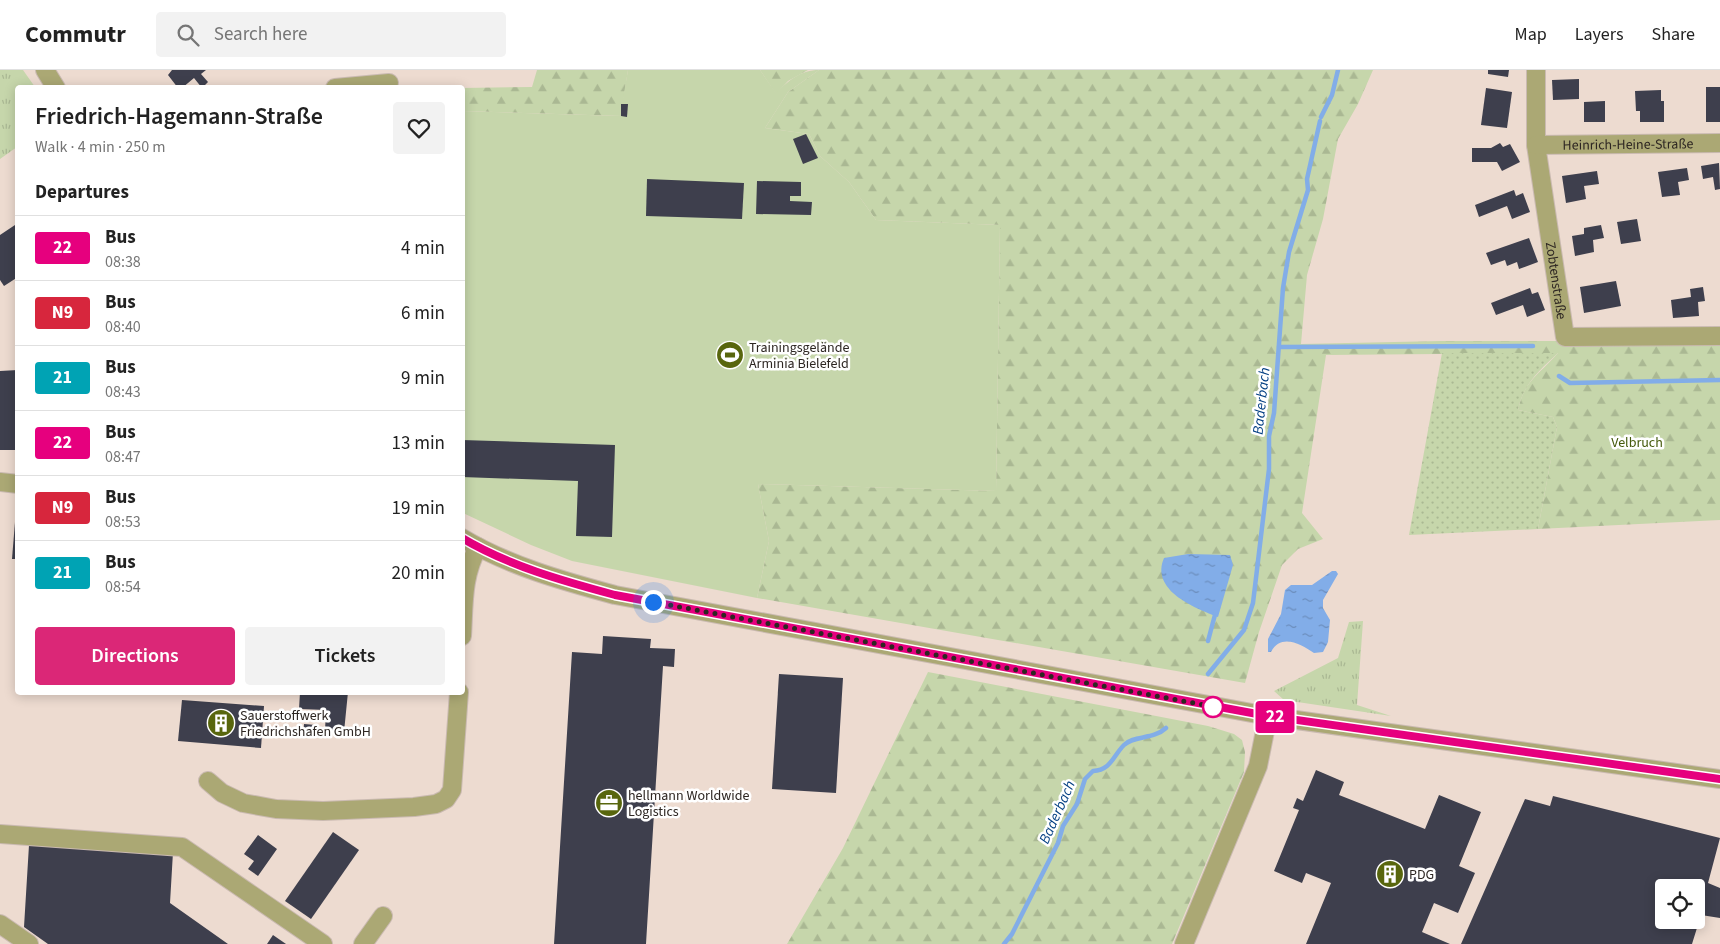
<!DOCTYPE html>
<meta charset="utf-8">
<style>
:root{--surface:#fff;--page:#f2f2f2;--text:#222;--muted:#767676;--line:#e0e0e0;--accent:#db2777}
body{margin:0;font-family:"Source Sans 3",sans-serif;background:var(--page);color:var(--text);height:100vh;display:flex;flex-direction:column;font-size:19px;white-space:nowrap}
*{box-sizing:border-box;margin:0}
p{font-size:16px;color:var(--muted)}
.icon{flex:none;width:28px;height:28px;fill:none;stroke:currentColor;stroke-width:2;stroke-linecap:round;stroke-linejoin:round}
.map{position:relative;flex:1;overflow:hidden}
.panel{position:absolute;left:15px;top:15px;width:450px;height:610px;display:flex;flex-direction:column;background:var(--surface);border-radius:5px;box-shadow:0 2px 12px #0003}
.panel>*{flex:none}
.badge{padding:0 10px;border-radius:4px;font-size:18px;line-height:32px}
.buttons{position:absolute;left:1655px;top:809px;display:grid;gap:10px}
.buttons a{display:grid;place-items:center;width:50px;height:50px;border-radius:5px;background:var(--surface);box-shadow:0 2px 12px #0003;font-size:25px}
.you{position:absolute;width:25px;height:25px;margin:-12px;border:4px solid #fff;border-radius:50%;background:#1a73e8;box-shadow:0 0 0 8px #1a73e833}
.map>.badge{position:absolute;translate:-50% -50%;box-shadow:0 0 0 2px #fff}
h2{padding:0 20px;font-size:19px;line-height:45px}
.round{display:grid;place-items:center;flex:none;width:52px;height:52px;border-radius:5px;background:var(--page)}
.overview{display:flex;align-items:center;justify-content:space-between;height:85px;padding:0 20px}
h1{font-size:24px;font-weight:600;line-height:38px}
.cta{display:flex;gap:10px;margin-top:auto;padding:10px 20px}
.cta a{flex:1;height:58px;border-radius:5px;background:var(--accent);color:#fff;font-size:20px;font-weight:600;line-height:58px;text-align:center}
.cta a+a{background:var(--page);color:var(--text)}
ul{padding:0;list-style:none}
li{display:flex;align-items:center;gap:15px;height:65px;padding:0 20px;border-top:1px solid var(--line)}
li div{flex:1}
li b{display:block;font-size:19px}
li em{font-style:normal}
li .badge{min-width:55px;font-weight:700;text-align:center}
header{display:flex;align-items:center;gap:30px;box-sizing:border-box;height:70px;padding:0 25px;background:var(--surface);border-bottom:1px solid var(--line)}
header strong{font-size:24px}
nav{display:flex;gap:28px;margin-inline-start:auto;font-size:18px}
.search{width:350px;height:45px;background:var(--page);display:flex;align-items:center;gap:12px;box-sizing:border-box;padding:0 18px;border-radius:5px;color:var(--muted);font-size:19px}
.map>svg:first-child{display:block}
</style>
<header>
<strong>Commutr</strong>
<div class="search"><svg class="icon" aria-label="search" viewBox="0 0 24 24"><circle cx="10" cy="10" r="6"/><path d="M15 15l6 6"/></svg>Search here</div>
<nav><a>Map</a><a>Layers</a><a>Share</a></nav>
</header>
<div class="map">
<svg width="1720" height="874" viewBox="0 0 1720 874">
<defs>
<pattern id="grass-tufts" width="24" height="20" patternUnits="userSpaceOnUse" patternTransform="scale(1.25)"><rect width="24" height="20" fill="#c6d6ab"/><path d="M3 7l-1-3M5 7V3M7 7l1-3M15 17l-1-3M17 17v-4M19 17l1-3" fill="none" stroke="#aab893"/></pattern>
<pattern id="forest-firs" width="22" height="20" patternUnits="userSpaceOnUse" patternTransform="scale(1.25)"><rect width="22" height="20" fill="#c6d6ab"/><path d="M5 1l3.5 6h-7zM16 11l3.5 6h-7z" fill="#aab893"/></pattern>
<pattern id="garden-dots" width="8" height="8" patternUnits="userSpaceOnUse" patternTransform="scale(1.25)"><rect width="8" height="8" fill="#c6d6ab"/><path d="M2 2h.1M6 6h.1" fill="none" stroke="#aab893" stroke-width="1.8" stroke-linecap="round"/></pattern>
<pattern id="water-ripples" width="26" height="14" patternUnits="userSpaceOnUse" patternTransform="scale(1.25)"><rect width="26" height="14" fill="#82ade8"/><path d="M2 4q2-2 4 0t4 0M15 11q2-2 4 0t4 0" fill="none" stroke="#6b8dbc"/></pattern>
</defs>
<rect width="100%" height="100%" fill="#eddbd0"/>
<!-- grass -->
<g fill="url(#grass-tufts)">
<polygon points="0,0 23,0 35,17 18,18 17,77 0,89"/>
<polygon points="1363,551 1357,635 1391,646 1284,630 1274,621 1338,588 1349,552"/>
</g>
<!-- forest -->
<g fill="url(#forest-firs)">
<polygon points="537,0 628,0 621,46 463,41 462,18 532,17"/>
<polygon points="760,0 808,0 788,11 776,24"/>
<path d="M 819,0 L 1373,0 L 1358,34 L 1338,69 L 1323,149 L 1307,205 L 1301,274 L 1441,271 L 1720,271 L 1720,450 L 1538,459 L 1557,357 L 1553,347 L 1518,340 C 1524,310 1540,304 1558,283 L 1326,285 L 1302,443 L 1323,469 L 1298,479 L 1282,495 L 1259,562 L 1245,613 L 757,528 L 769,471 L 758,414 L 996,421 L 1000,155 L 876,150 L 849,112 L 820,86 L 809,64 L 765,58 L 788,22 Z"/>
<polygon points="928,602 1208,656 1234,664 1242,670 1245,682 1244,702 1172,874 787,874 843,778"/>
</g>
<!-- park -->
<path fill="#c6d6ab" d="M 628,0 L 760,0 L 776,23 C 789,10 801,0 819,0 L 788,22 L 765,58 L 809,64 L 820,86 L 849,112 L 876,150 L 1000,155 L 996,421 L 758,414 L 769,471 L 757,528 L 572,491 L 531,475 L 463,443 L 463,41 L 620,46 Z"/>
<!-- garden -->
<path fill="url(#garden-dots)" d="M 1442,283 L 1558,283 C 1540,300 1523,314 1518,340 L 1553,347 L 1557,357 L 1538,459 L 1409,465 Z"/>
<!-- water -->
<g fill="url(#water-ripples)">
<path d="M 1188,484 L 1230,485 L 1233,495 L 1218,547 C 1194,538 1150,520 1164,488 Z"/>
<path d="M 1332,501 L 1336,501 L 1338,504 L 1323,530 L 1323,538 L 1330,550 L 1328,572 L 1323,582 L 1314,583 C 1301,574 1281,563 1271,582 L 1268,582 L 1268,569 L 1281,544 L 1285,520 L 1291,515 L 1312,515 Z"/>
</g>
<g fill="none" stroke-linecap="round" stroke-linejoin="round">
<!-- stream -->
<g stroke="#82ade8" stroke-width="4.5">
<polyline points="1321,47 1332,25 1338,0"/>
<polyline points="1279,277 1533,276"/>
<polyline points="1559,306 1570,313 1720,310"/>
<polyline points="1208,571 1216,541"/>
<polyline points="1208,604 1244,560 1253,533 1269,399 1269,366 1274,343 1283,218 1289,182 1308,120 1307,109 1320,51"/>
<path d="M 1004,874 L 1012,864 L 1058,773 L 1063,756 L 1077,734 L 1085,709 L 1093,701 C 1111,700 1113,686 1124,675 C 1134,665 1153,670 1166,658"/>
</g>
</g>
<!-- building -->
<g fill="#3e3f4d" fill-rule="evenodd">
<polygon points="172,0 206,0 201,4 208,12 202,18 194,8 182,18 178,18 168,5"/>
<polygon points="1488,0 1509,0 1508,7 1488,4"/>
<polygon points="1579,9 1579,29 1553,30 1552,10"/>
<rect x="1706" y="17" width="14" height="35"/>
<polygon points="1486,18 1512,22 1507,58 1481,55"/>
<polygon points="1661,20 1661,31 1664,31 1664,52 1640,52 1640,41 1636,41 1635,21"/>
<polygon points="1605,31 1605,52 1584,52 1584,32"/>
<polygon points="621,34 628,34 627,47 621,46"/>
<polygon points="806,64 818,88 803,94 793,69"/>
<polygon points="1500,73 1503,77 1510,74 1520,92 1502,101 1497,92 1472,92 1472,78 1491,78"/>
<polygon points="1719,93 1720,119 1715,120 1713,107 1703,109 1701,96"/>
<polygon points="1687,98 1689,110 1678,112 1680,125 1662,127 1658,102"/>
<polygon points="1597,101 1599,114 1584,116 1586,129 1566,133 1562,106"/>
<polygon points="647,109 744,113 742,149 646,146"/>
<polygon points="757,111 801,112 801,126 790,126 790,131 812,132 811,145 756,144"/>
<polygon points="1514,120 1516,126 1523,123 1530,142 1512,149 1507,136 1479,147 1475,135"/>
<polygon points="1637,149 1641,171 1621,174 1617,152"/>
<polygon points="18,153 18,207 4,216 0,210 0,165"/>
<polygon points="1601,155 1604,168 1593,170 1594,182 1575,186 1572,166 1584,164 1584,158"/>
<polygon points="1529,168 1538,192 1519,199 1517,192 1507,196 1505,190 1491,195 1486,183"/>
<polygon points="1616,211 1621,236 1584,243 1580,217"/>
<polygon points="1703,217 1705,231 1698,232 1699,246 1673,248 1671,230 1691,227 1690,219"/>
<polygon points="1530,218 1532,224 1538,222 1545,240 1527,247 1523,235 1496,245 1491,233"/>
<polygon points="18,300 18,380 0,380 0,301"/>
<polygon points="462,370 615,375 612,467 576,466 578,411 462,407"/>
<polygon points="16,440 18,440 18,489 12,489"/>
<polygon points="603,566 651,569 650,578 675,579 674,597 663,596 646,874 554,874 572,582 602,584"/>
<polygon points="779,604 843,608 836,723 772,719"/>
<polygon points="300,622 348,622 344,662 325,661 326,640 299,639"/>
<polygon points="182,630 264,636 261,678 178,671"/>
<polygon points="304,654 316,655 316,666 303,666"/>
<polygon points="1316,700 1344,712 1339,725 1425,759 1439,725 1481,742 1459,796 1475,803 1458,843 1434,833 1422,862 1450,874 1306,874 1331,813 1306,803 1302,813 1274,801 1299,740 1293,738 1297,728 1303,731"/>
<path d="M 1553,726 L 1720,768 L 1708,813 L 1720,818 L 1720,848 L 1701,845 L 1692,874 L 1461,874 L 1525,729 L 1550,736 ZM 1664,818 L 1696,818 L 1696,850 L 1664,850 Z"/>
<polygon points="333,762 359,780 311,849 285,831"/>
<polygon points="258,765 277,779 258,806 248,799 254,791 244,784"/>
<polygon points="29,775 173,782 170,833 228,874 48,874 24,857"/>
<polygon points="273,865 286,874 267,874"/>
</g>
<g fill="none" stroke-linecap="round" stroke-linejoin="round">
<!-- minor casing -->
<g stroke="#cabab1" stroke-width="20">
<g id="minor">
<polyline points="45,0 56,18"/>
<path id="s1" d="M 1536,0 L 1536,75 L 1565,267 L 1720,266"/>
<polyline points="335,18 389,13"/>
<path id="s2" d="M 1536,75 L 1720,73"/>
<polyline points="0,412 18,414"/>
<path d="M 462,468 C 509,496 563,511 615,525 L 1268,646 L 1720,709"/>
<path d="M 462,566 C 464,533 462,507 478,477"/>
<polyline points="208,711 222,723 243,733 276,739 323,741 414,737 436,734 446,729 452,720 459,622"/>
<polyline points="0,764 182,777 323,874"/>
<polyline points="0,854 29,874"/>
<polyline points="363,874 383,846"/>
<polyline points="1184,874 1258,696 1268,646"/>
</g>
</g>
<!-- minor -->
<use href="#minor" stroke="#aba874" stroke-width="18"/>
</g>
<g fill="none" stroke-linecap="round" stroke-linejoin="round">
<!-- line casing -->
<g stroke="#fff" stroke-width="11">
<path id="line" d="M 462,468 C 509,496 563,511 615,525 L 1268,646 L 1720,709"/>
</g>
<!-- line -->
<use href="#line" stroke="#e6007e" stroke-width="8"/>
<!-- walk -->
<polyline stroke="#2d2622" stroke-width="5" stroke-dasharray="0 9" points="653,532 1215,637 1213,637"/>
</g>
<!-- icons -->
<defs>
<g id="stadium-disc" transform="scale(1.4375)"><circle r="9.5" fill="#58660d" stroke="#fff"/><path d="M0-5a6.5 5 0 1 0 0 10a6.5 5 0 1 0 0-10ZM-3.5-1.8h7v3.6h-7Z" fill="#fff"/></g>
<g id="building-disc" transform="scale(1.4375)"><circle r="9.5" fill="#58660d" stroke="#fff"/><path d="M-4-6H4V6H1V3H-1V6H-4ZM-2.5-4.3h1.7v1.8h-1.7ZM.8-4.3h1.7v1.8H.8ZM-2.5-1h1.7V.8h-1.7ZM.8-1h1.7V.8H.8Z" fill="#fff"/></g>
<g id="office-disc" transform="scale(1.4375)"><circle r="9.5" fill="#58660d" stroke="#fff"/><path d="M-6-3h4V-5.5h4V-3h4V5H-6ZM-1-4.5V-3h2v-1.5ZM-6 0V1H6V0Z" fill="#fff"/></g>
</defs>
<g fill-rule="evenodd">
<use href="#stadium-disc" x="730" y="285"/>
<use href="#building-disc" x="221" y="653"/>
<use href="#office-disc" x="609" y="733"/>
<use href="#building-disc" x="1390" y="804"/>
</g>
<!-- markers -->
<circle fill="#fff" stroke="#e6007e" stroke-width="2.5" cx="1213" cy="637" r="10"/>
<g text-anchor="middle" stroke-width="5" stroke-linejoin="round" paint-order="stroke">
<!-- street labels -->
<g font-size="14" fill="#2d2622" stroke="#fff">
<text dy="5" stroke="none"><textPath href="#s2" startOffset="92">Heinrich-Heine-Straße</textPath></text>
<text dy="5" stroke="none"><textPath href="#s1" startOffset="212">Zobtenstraße</textPath></text>
</g>
<!-- poi labels -->
<g font-size="14" fill="#2d2622" stroke="#fff" text-anchor="start">
<text x="749" y="282">Trainingsgelände<tspan x="749" dy="16">Arminia Bielefeld</tspan></text>
<text x="240" y="650">Sauerstoffwerk<tspan x="240" dy="16">Friedrichshafen GmbH</tspan></text>
<text x="628" y="730">hellmann Worldwide<tspan x="628" dy="16">Logistics</tspan></text>
<text x="1409" y="809">PDG</text>
</g>
<!-- park labels -->
<g font-size="14" fill="#455a0c" stroke="#fff">
<text x="1637" y="377">Velbruch</text>
</g>
<!-- water labels -->
<g font-size="15" font-style="italic" fill="#023e82" stroke="#fff">
<text transform="translate(1261 331) rotate(-84)" y="5">Baderbach</text>
<text transform="translate(1057 742) rotate(-66)" y="5">Baderbach</text>
</g>
</g>
</svg>
<div class="buttons">
<a><svg class="icon" aria-label="locate" viewBox="0 0 24 24"><circle cx="12" cy="12" r="6"/><path d="M12 2v4M12 18v4M2 12h4M18 12h4"/></svg></a>
</div>
<div class="you" style="left:653px;top:532px"></div>
<b class="badge" style="left:1275px;top:647px;background:#e6007e;color:#fff">22</b>
<section class="panel">
<div class="overview"><div><h1>Friedrich-Hagemann-Straße</h1><p>Walk · 4 min · 250 m</p></div><a class="round"><svg class="icon" aria-label="heart" viewBox="0 0 24 24"><path d="M12 20l-8-8c-3-5 5-10 8-4 3-6 11-1 8 4z"/></svg></a></div>
<h2>Departures</h2>
<ul>
<li><span class="badge" style="background:#e6007e;color:#fff">22</span><div><b>Bus</b><p>08:38</p></div><em>4 min</em></li>
<li><span class="badge" style="background:#d7263d;color:#fff">N9</span><div><b>Bus</b><p>08:40</p></div><em>6 min</em></li>
<li><span class="badge" style="background:#00a3b4;color:#fff">21</span><div><b>Bus</b><p>08:43</p></div><em>9 min</em></li>
<li><span class="badge" style="background:#e6007e;color:#fff">22</span><div><b>Bus</b><p>08:47</p></div><em>13 min</em></li>
<li><span class="badge" style="background:#d7263d;color:#fff">N9</span><div><b>Bus</b><p>08:53</p></div><em>19 min</em></li>
<li><span class="badge" style="background:#00a3b4;color:#fff">21</span><div><b>Bus</b><p>08:54</p></div><em>20 min</em></li>
</ul>
<div class="cta"><a>Directions</a><a>Tickets</a></div>
</section>
</div>
